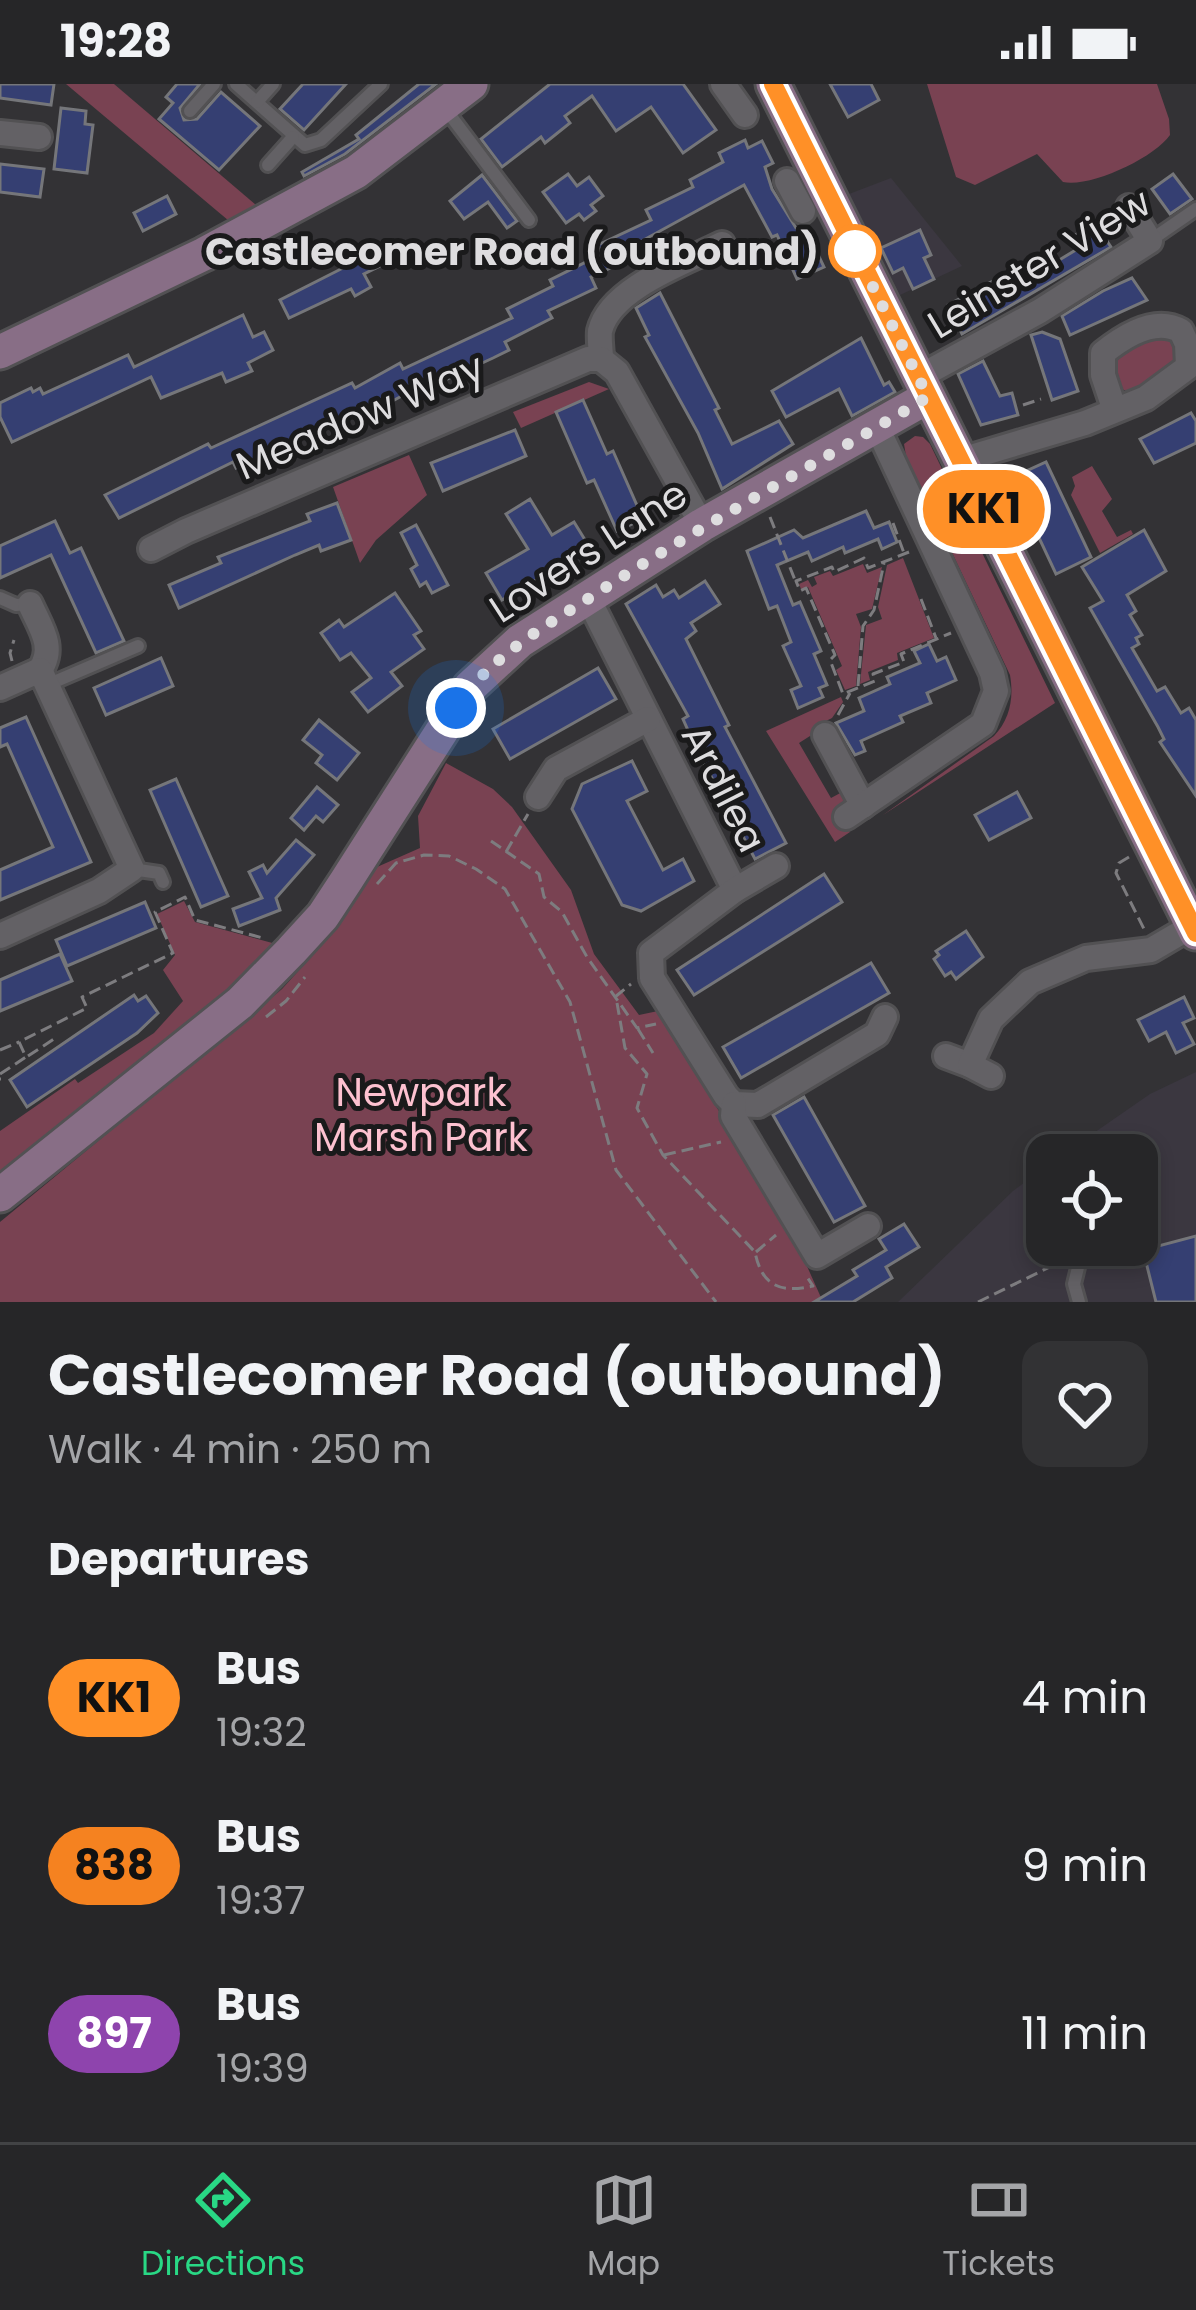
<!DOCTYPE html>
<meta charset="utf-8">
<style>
:root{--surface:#262628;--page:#323234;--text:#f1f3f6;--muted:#a4a5a8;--line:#424345;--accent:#29d885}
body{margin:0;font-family:Poppins,sans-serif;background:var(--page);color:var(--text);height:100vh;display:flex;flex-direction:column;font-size:45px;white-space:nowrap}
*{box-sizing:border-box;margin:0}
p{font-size:39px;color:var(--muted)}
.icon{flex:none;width:66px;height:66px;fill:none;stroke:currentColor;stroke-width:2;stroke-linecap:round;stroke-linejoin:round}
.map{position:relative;height:1218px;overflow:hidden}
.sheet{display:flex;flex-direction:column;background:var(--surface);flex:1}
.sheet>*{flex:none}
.badge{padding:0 24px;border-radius:39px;font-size:42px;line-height:78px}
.buttons{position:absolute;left:1026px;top:1050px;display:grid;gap:24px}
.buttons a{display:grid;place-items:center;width:132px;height:132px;border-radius:24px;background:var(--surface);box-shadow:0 6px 18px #0003,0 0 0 3px var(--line);font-size:60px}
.you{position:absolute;width:60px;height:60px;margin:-30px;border:9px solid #fff;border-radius:50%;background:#1a73e8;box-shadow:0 0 0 18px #1a73e833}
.map>.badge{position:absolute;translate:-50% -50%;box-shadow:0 0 0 6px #fff}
h2{padding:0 48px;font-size:45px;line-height:108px}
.round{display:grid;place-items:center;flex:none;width:126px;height:126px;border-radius:24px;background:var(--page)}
.overview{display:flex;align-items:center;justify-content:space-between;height:204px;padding:0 48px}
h1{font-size:57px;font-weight:700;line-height:90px}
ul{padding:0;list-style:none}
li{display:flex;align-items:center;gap:36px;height:168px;padding:0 48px}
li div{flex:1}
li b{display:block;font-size:45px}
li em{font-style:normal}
li .badge{min-width:132px;font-weight:700;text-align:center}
.status{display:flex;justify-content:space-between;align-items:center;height:84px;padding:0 60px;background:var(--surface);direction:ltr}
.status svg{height:33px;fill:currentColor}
.dock{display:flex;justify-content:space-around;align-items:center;height:168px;border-top:3px solid var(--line);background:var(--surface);font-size:33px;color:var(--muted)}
.dock a{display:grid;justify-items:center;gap:6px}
.dock .on{color:var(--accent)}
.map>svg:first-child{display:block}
</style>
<div class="status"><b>19:28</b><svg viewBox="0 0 49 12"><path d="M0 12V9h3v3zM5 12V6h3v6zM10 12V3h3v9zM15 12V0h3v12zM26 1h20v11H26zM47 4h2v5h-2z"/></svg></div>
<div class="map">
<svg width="1196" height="1218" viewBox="0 0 1196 1218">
<rect width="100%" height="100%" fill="#333235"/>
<!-- built -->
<g fill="#3b3740">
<polygon points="891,94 962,182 900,211 849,110"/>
<polygon points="1196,988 1196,1218 898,1218 1013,1107 1047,1082 1047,1161 1137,1161 1137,1071 1062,1071 1150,1010"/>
</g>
<!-- green -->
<g fill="#794252">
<polygon points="66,0 114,0 263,127 235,142"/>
<path d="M 927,0 L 1157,0 L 1169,35 L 1170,51 C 1154,74 1090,104 1063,98 L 1037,70 L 975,101 L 956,93 Z"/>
<polygon points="1152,249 1173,251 1181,277 1131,309 1115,302 1110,275"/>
<polygon points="589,298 609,305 521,344 513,328"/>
<polygon points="915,352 923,353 930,360 967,437 943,450 906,372 904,360"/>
<polygon points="409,371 427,411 376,456 360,479 333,403"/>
<polygon points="1092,382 1112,415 1102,427 1117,453 1131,446 1133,450 1100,469 1071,411 1075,402 1072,393"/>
<path d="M 970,444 L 1055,619 L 883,731 L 994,652 C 1010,635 1014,614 1010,591 L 946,456 Z"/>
<polygon points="903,474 934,554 897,569 898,576 868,588 870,596 860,600 866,541 882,535 878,523 887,481"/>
<polygon points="863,480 867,489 882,483 872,525 856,530 861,543 856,602 845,606 836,586 842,582 808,503 801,505 799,500 808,496 812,503 817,500 814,493 830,487 833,492"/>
<polygon points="841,613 843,618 832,634 820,640 821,645 799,659 831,714 844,707 853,721 840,729 850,748 835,758 766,647"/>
<polygon points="446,679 493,705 512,723 571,806 594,870 639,931 658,927 789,1142 823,1218 0,1218 0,1138 282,905 310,874 377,783 420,764 418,732"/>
<polygon points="184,817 195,838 276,860 246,893 0,1099 0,1047 75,995 78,999 154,949 183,917 163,886 175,871 157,830"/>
</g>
<!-- building -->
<g fill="#353f72" stroke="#75767a" stroke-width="3">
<polygon points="0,0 54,0 51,21 0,14"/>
<polygon points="177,0 200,0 180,24 184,36 197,35 221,8 260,42 219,86 159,35 173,19 166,13"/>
<polygon points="303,0 346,0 304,46 280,25"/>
<polygon points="419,0 436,0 345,70 304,92 302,88 359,55 356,51"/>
<polygon points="550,0 683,0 716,46 683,69 651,23 616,47 592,12 565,32 570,39 545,59 541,53 502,83 481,55"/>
<polygon points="830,0 871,0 879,16 848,33"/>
<polygon points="61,24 86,27 85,40 93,41 87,89 54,85"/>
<polygon points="745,56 748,64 762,57 773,79 765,83 772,105 796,144 805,143 824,183 797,195 777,151 772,153 744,101 638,159 643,169 591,193 596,204 548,227 552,234 505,258 509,266 493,274 430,303 427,298 380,324 377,318 236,384 233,378 119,434 105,411 208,360 211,364 352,299 355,304 400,279 403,285 512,234 507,225 553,202 550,196 602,170 598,161 651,136 646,126 693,103 690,96 723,78 719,69"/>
<polygon points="0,80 44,85 40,113 0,108"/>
<polygon points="568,90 577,102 589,93 603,112 591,121 596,127 584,136 579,130 566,139 543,108"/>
<polygon points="1173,90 1192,115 1170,130 1152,105"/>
<polygon points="482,91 517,137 507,144 488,118 464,135 450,117"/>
<polygon points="167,112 176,130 143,147 134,129"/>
<polygon points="1094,138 1111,163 962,250 948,221 1044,170 1051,181 1079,164 1071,154"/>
<polygon points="920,146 931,171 924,174 934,195 913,205 903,184 893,189 881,164"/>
<polygon points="371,163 380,182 364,190 371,203 355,212 351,205 289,234 280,216 341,185 338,180"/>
<polygon points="1132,194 1147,216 1070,251 1062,232 1103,207"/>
<polygon points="660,209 719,324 715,326 732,360 779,337 793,360 722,405 698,349 645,253 649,251 636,224"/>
<polygon points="243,231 253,253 264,248 273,266 248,279 252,287 226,298 222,289 161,314 151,293 12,358 0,333 0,319 31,304 33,308 40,304 43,310 128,271 134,283"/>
<polygon points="1042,248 1060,255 1078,307 1052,316 1031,251"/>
<polygon points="861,254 884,301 889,298 895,308 852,332 839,305 786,333 772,307"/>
<polygon points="983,277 1000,312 1012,309 1018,331 981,341 958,290"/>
<polygon points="583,316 607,370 613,367 643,435 617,447 594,396 587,399 556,328"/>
<polygon points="1191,329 1196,337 1196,359 1154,379 1140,355"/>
<polygon points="515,346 526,372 443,407 431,379"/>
<polygon points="1046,378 1091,473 1056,490 1011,394"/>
<polygon points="530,415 552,451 574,438 590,464 502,516 486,489 528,465 506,430"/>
<polygon points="337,419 351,456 321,467 319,461 295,471 179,524 169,501 221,479 218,473 310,437 307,430"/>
<polygon points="866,427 874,444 889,438 897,458 882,465 878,455 845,469 843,463 812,477 808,468 777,481 793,521 800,518 821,567 814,570 827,601 819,604 823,613 798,624 791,606 801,602 783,562 791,558 777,522 769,525 747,467 794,446 803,454"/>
<polygon points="55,437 70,469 81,464 124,557 96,569 51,471 0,494 0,462"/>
<polygon points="416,441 448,501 432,509 426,498 420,502 411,485 417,481 401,449"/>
<polygon points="1144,446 1166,487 1127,511 1136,527 1130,531 1142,551 1136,554 1139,560 1132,564 1157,607 1165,603 1181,629 1189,624 1196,636 1196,712 1160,658 1164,655 1158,643 1090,524 1103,517 1082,483"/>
<polygon points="705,497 720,520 691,539 696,547 686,555 729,641 725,643 786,759 755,775 696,664 683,635 688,632 626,520 656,501 663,513 674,506 679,514"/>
<polygon points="395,509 421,547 414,551 424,565 391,588 402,602 368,628 352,608 371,594 351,569 340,576 321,549 339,536 344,543"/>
<polygon points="929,560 937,577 946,573 956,596 927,609 931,619 900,632 903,638 861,657 865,667 855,671 836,639 864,627 859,614 890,600 887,593 920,579 914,567"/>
<polygon points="161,574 173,602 106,631 94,604"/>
<polygon points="598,584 616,615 510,675 493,645"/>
<polygon points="26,633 91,778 0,816 0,786 53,763 7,660 0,663 0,644"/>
<polygon points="319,636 359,669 337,696 316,679 322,671 303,656"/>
<polygon points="632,677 647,707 627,717 663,786 683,775 694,797 641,827 622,821 572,725 582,700"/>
<polygon points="176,695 228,812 201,823 150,706"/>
<polygon points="317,703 338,721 323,738 316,732 304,746 291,734"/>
<polygon points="1017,708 1031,734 989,756 975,731"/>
<polygon points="296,756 314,771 276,814 280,826 239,842 233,825 262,814 249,788 263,781 267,789"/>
<polygon points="824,790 842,818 694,911 677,886"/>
<polygon points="145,818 156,844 67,882 56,856"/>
<polygon points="966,847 983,873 956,895 951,888 945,892 934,875 939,871 936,867"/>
<polygon points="60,870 72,897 0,927 0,896"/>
<polygon points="871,879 889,909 741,994 723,963"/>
<polygon points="134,911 138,917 146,912 158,929 137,949 27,1023 10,996"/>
<polygon points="1184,913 1194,934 1183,939 1194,960 1176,969 1166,948 1149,957 1138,936"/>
<polygon points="804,1013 865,1122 834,1138 773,1031"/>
<polygon points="904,1140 919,1163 886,1183 892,1194 853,1218 814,1218 857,1192 853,1186 886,1166 879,1155"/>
<polygon points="1196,1152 1196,1218 1156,1218 1143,1166"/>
</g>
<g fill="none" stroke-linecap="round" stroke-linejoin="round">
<!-- lane casing -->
<g stroke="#525153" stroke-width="18">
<g id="lane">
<polyline points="236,0 305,61 321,56 381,0"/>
<polyline points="257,18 273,0"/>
<polyline points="444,23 529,136"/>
<polyline points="190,27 214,0"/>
<polyline points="268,81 293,53"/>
<polyline points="1151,156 1196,125"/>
<polyline points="0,514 16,521 30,520"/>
<polyline points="47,601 138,562"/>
<polyline points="132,785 159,789 163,798"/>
<polyline points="1079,1218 1074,1200 1082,1167"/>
</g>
</g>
<!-- street casing -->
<g stroke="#525153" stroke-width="30">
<g id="street">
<polyline points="723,0 745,31"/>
<polyline points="0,49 39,53"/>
<polyline points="787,97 803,127"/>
<path d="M 601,275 C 601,267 599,255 600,247 C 610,204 686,178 722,160"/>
<polyline points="919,293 1040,227 1150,157 1129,123"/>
<path d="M 961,376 L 1085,339 L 1146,314 L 1188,283 L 1187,260 L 1181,247 C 1155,232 1124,252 1103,269 L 1103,291 L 1114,324"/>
<polyline points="151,465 186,447 588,275 601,275 617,288 702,441"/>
<polyline points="588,514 735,806"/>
<path d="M 30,520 C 40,543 56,563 40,586"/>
<polyline points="0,604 40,586 132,785 99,807 0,852"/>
<polyline points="825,651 863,722"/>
<polyline points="538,713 556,685 648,635"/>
<polyline points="846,733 983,640 996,607 992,589 877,343"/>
<polyline points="776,782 735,806 651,869 652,894 726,1012 734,1020 758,1021 877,950 885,933"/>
<polyline points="946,972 970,981"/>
<polyline points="991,992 970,981 991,935 1030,898 1086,874 1151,866 1192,842"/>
<polyline points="734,1020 733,1032 817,1172 868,1142"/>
</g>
</g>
<!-- secondary casing -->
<g stroke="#525153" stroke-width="39">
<g id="secondary">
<polyline points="773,0 1196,849"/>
<polyline points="0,268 204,170 356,88 471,0"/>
<polyline points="0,1111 240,919 291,867 323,832 346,797 470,603 520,557 702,441 928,313"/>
</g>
</g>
<!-- path -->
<g stroke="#7d7c7f" stroke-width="3" stroke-dasharray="12 6" stroke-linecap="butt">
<polyline points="1023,321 1041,315"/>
<polyline points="770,433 795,496"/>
<polyline points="893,439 904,469"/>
<polyline points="909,468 868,484 864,474 834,488 832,483 796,497 800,507 806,504 835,571 830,576 843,610 875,597 873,590 904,578 901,570 951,549"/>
<polyline points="921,515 936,554"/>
<polyline points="12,577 10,569 14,556"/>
<polyline points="858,602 863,542 874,526 884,479"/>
<polyline points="838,631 850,609"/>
<polyline points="491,757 539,790 544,813 562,828 587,873 637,944 656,940"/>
<polyline points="506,768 528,730"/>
<polyline points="1129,773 1119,779 1116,789 1145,847"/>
<polyline points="377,800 396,779 424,771 449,772 476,785 505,805 570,918 616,1086 716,1218"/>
<polyline points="615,913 631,900"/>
<path d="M 617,919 L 625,964 L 647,990 L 637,1024 L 663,1071 L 755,1168 C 762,1203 781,1209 813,1202 L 807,1193"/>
<polyline points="266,933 286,917 305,893"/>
<polyline points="638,945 653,969"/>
<polyline points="0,966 19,958"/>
<polyline points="28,972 57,953"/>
<polyline points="0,990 26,973 19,958 87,924 82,913 173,869 155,828 185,813 195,836 263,854"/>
<polyline points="0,995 1,995"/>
<polyline points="664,1071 721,1058"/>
<polyline points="756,1168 776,1151"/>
<polyline points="978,1218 1064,1176"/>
</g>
<!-- lane -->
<use href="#lane" stroke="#636165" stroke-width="12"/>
<!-- street -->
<use href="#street" stroke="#636165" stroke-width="24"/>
<!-- secondary -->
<use href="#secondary" stroke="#886e86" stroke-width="33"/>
</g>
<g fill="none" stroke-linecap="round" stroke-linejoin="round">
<!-- line casing -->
<g stroke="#fff" stroke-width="27">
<polyline id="line" points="773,0 1196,849"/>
</g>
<!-- line -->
<use href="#line" stroke="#ff9027" stroke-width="18"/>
<!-- walk -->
<path stroke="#dedddf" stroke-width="12" stroke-dasharray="0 21.6" d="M 456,624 C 490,572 546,542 597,509 C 705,439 818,379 928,313 L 855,167"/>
</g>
<!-- markers -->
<circle fill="#fff" stroke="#ff9027" stroke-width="6" cx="855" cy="167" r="24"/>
<g text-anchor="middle" stroke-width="10" stroke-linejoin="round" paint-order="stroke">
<!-- stop labels -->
<g font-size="39" font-weight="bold" fill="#dedddf" stroke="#1a1a1b" text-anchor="end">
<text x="819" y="181">Castlecomer Road (outbound)</text>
</g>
<!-- street labels -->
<g font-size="39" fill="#dedddf" stroke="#1a1a1b">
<text transform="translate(1039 179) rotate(-31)" y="14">Leinster View</text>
<text transform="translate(360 332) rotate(-23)" y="14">Meadow Way</text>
<text transform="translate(588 467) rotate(-33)" y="14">Lovers Lane</text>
<text transform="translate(724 704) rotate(63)" y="14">Ardilea</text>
</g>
<!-- park labels -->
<g font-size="39" fill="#fdc1d0" stroke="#1a1a1b">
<text x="421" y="1022">Newpark<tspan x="421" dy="45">Marsh Park</tspan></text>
</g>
</g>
</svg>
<div class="buttons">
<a><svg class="icon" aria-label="locate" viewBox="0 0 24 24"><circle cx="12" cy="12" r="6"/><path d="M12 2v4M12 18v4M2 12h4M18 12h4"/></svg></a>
</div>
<div class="you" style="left:456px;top:624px"></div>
<b class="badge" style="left:984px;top:425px;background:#ff9027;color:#111">KK1</b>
</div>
<section class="sheet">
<div class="overview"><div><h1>Castlecomer Road (outbound)</h1><p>Walk · 4 min · 250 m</p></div><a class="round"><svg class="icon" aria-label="heart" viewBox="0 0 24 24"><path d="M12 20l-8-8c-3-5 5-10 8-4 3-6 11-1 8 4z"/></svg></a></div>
<h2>Departures</h2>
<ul>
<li><span class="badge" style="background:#ff9027;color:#111">KK1</span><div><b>Bus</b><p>19:32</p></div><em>4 min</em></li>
<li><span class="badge" style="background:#f58220;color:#111">838</span><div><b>Bus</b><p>19:37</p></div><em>9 min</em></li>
<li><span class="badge" style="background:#8e44ad;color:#fff">897</span><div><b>Bus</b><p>19:39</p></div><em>11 min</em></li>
</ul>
</section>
<nav class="dock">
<a class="on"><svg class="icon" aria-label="directions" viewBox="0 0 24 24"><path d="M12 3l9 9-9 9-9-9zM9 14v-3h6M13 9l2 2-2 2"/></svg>Directions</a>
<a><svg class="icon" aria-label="map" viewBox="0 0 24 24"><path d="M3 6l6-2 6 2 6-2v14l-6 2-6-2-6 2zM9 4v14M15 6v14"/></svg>Map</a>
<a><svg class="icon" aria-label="tickets" viewBox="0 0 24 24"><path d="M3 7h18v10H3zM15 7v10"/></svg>Tickets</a>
</nav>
